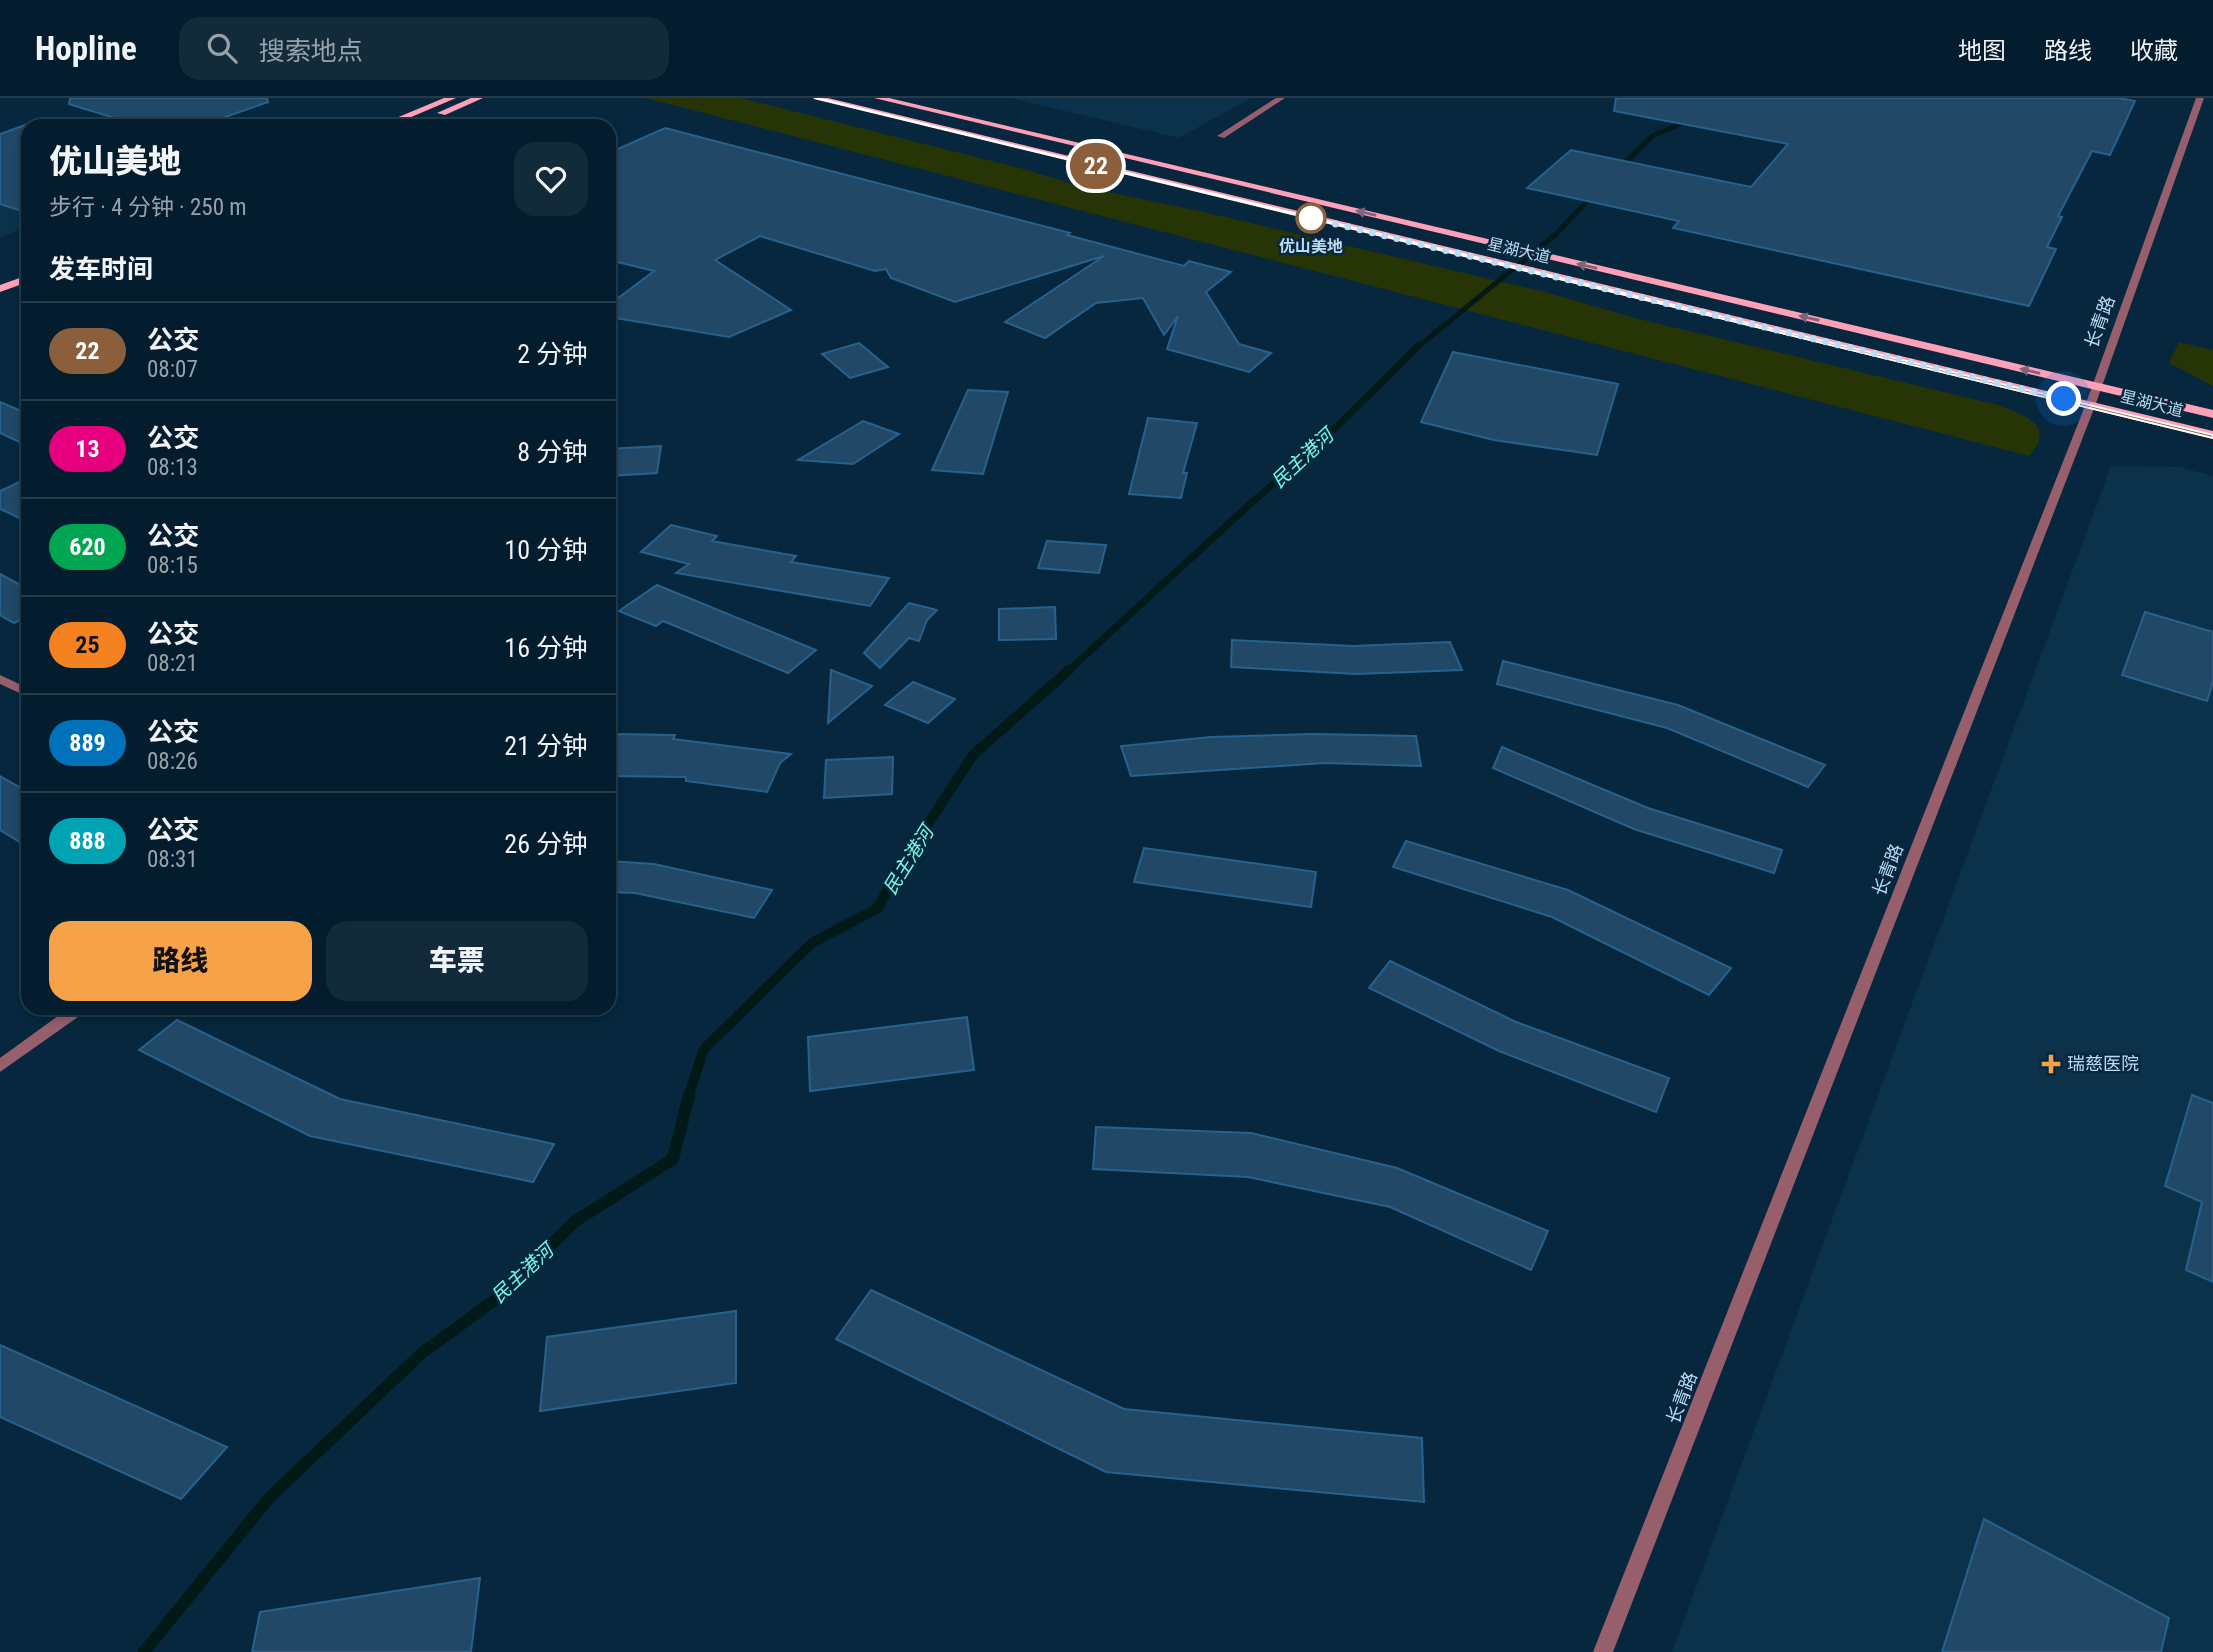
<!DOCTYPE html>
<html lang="zh">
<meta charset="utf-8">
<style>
:root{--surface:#041d2e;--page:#122a3a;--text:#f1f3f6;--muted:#97a2aa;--line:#253b4a;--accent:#f6a248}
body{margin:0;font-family:"Roboto Condensed","Noto Sans SC",sans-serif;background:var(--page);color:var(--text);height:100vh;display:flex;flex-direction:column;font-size:26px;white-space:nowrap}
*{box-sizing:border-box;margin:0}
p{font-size:23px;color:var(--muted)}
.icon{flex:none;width:38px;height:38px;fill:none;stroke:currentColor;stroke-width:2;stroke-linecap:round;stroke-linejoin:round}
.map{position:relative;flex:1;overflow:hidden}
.drawer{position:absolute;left:21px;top:21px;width:595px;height:896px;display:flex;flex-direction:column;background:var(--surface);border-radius:21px;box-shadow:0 4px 10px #0003,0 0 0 2px var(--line)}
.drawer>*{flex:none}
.badge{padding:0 14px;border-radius:23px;font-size:24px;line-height:46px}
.you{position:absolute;width:35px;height:35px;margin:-18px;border:5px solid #fff;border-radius:50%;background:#1a73e8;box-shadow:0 0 0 10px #1a73e833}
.map>.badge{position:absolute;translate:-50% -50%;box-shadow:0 0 0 4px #fff}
h2{padding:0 28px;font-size:26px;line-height:63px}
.round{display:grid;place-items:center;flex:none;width:74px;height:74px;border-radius:21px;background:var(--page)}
.overview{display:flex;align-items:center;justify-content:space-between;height:119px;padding:0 28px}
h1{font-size:33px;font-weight:800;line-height:52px}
.cta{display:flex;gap:14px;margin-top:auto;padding:14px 28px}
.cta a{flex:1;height:80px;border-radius:21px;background:var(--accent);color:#111;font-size:28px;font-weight:800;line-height:80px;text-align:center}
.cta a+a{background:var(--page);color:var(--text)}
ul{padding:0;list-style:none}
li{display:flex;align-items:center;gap:21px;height:98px;padding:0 28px;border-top:2px solid var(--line)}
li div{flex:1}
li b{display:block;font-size:26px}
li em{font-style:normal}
li .badge{min-width:77px;font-weight:700;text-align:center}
header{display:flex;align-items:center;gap:42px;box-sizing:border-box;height:98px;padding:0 35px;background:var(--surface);border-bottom:2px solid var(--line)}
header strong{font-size:33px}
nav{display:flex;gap:38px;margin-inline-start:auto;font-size:24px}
.search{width:490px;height:63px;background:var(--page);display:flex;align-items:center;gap:18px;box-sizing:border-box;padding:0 24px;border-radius:21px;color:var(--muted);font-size:26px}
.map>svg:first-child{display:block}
</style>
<header>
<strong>Hopline</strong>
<div class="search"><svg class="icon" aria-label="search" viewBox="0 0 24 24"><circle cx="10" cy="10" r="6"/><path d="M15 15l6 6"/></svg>搜索地点</div>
<nav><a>地图</a><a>路线</a><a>收藏</a></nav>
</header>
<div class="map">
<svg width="2213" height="1554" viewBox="0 0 2213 1554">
<rect width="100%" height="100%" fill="#06273d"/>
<!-- built -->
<g fill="#0c314b">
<polygon points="1010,0 1251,0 1179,40"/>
<polygon points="28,48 28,129 0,139 0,56"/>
<polygon points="2111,368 2180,369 2213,378 2213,1554 1672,1554"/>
</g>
<!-- green -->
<g fill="#273406">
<path d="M 646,0 L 741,0 L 1020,70 L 1083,89 L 1195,112 L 1545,194 L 1639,221 L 1998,307 C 2024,317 2057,327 2029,358 Z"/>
<polygon points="2179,244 2213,252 2213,288 2169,265"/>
</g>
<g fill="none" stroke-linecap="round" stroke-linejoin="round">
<!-- stream-far3 -->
<g stroke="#011a17" stroke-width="5">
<polyline points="1619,71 1652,38 1692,21"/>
<polyline points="1418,249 1556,136 1596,94"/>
</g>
<!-- stream-far2 -->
<polyline stroke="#011a17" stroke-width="7" points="1067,574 1249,407 1313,352 1419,247"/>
<!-- stream-far1 -->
<polyline stroke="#011a17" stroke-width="10" points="688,999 704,951 812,845 878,810 896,775 973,657 1069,572"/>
<!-- stream -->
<polyline stroke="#011a17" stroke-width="12" points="144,1554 269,1400 422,1255 503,1196 574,1124 673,1061 689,997"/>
</g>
<!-- building -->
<g fill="#214866" stroke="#27628e" stroke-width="2">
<polygon points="70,0 267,0 268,4 200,28 140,28 69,6"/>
<polygon points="1616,0 2118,0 2135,3 2110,57 2092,53 2058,118 2062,119 2047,149 2056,151 2029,208 1673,130 1679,123 1527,90 1571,52 1751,89 1788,46 1614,13"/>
<polygon points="28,26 28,115 0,106 0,36"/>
<polygon points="665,30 1070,135 1067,137 1184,168 1189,163 1231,174 1206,194 1239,246 1271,255 1249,274 1167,251 1178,218 1164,237 1143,200 1096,205 1045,240 1005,224 1104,158 955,204 891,180 886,171 875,173 760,138 715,162 791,212 729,239 609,219 609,207 654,173 609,162 609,55"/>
<polygon points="859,245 888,269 850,280 822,256"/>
<polygon points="1453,254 1618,286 1597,357 1494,342 1421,324"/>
<polygon points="968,292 1008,294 983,376 932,372"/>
<polygon points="0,304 28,316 28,348 0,335"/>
<polygon points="1148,320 1197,325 1183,375 1187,375 1181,400 1129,396"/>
<polygon points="863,323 899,336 853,366 798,362"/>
<polygon points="661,348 657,375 609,378 609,351"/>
<polygon points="28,380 28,424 0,411 0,393"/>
<polygon points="671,427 717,438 712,443 796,458 791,464 889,480 870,508 676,475 689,466 641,454"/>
<polygon points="1047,443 1106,447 1099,475 1038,470"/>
<polygon points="0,476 28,491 28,518 14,525 0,517"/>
<polygon points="657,487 816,552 788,575 663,523 656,528 619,513"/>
<polygon points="909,505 937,512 927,522 919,543 909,540 880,570 864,555"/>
<polygon points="1055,509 1056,541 999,542 999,511"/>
<polygon points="2145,514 2213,534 2213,584 2207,603 2122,577"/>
<polygon points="1232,542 1353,548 1450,544 1462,572 1356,576 1231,569"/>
<polygon points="1503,563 1678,607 1825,667 1808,689 1667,630 1497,586"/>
<polygon points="831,572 872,588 828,625"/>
<polygon points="913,584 955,601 928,625 885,607"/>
<polygon points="609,636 675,637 673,641 791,656 780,665 767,694 686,683 686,679 609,678"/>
<polygon points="1314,636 1416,638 1421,668 1325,665 1131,678 1121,648 1211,639"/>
<polygon points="1502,649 1648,710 1782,752 1774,775 1634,731 1493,670"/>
<polygon points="893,659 892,696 824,700 826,662"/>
<polygon points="0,678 28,694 28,749 0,732"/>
<polygon points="1406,743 1568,792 1731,870 1709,897 1552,819 1393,769"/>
<polygon points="1144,750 1316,774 1311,809 1134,784"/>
<polygon points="609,763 654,766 772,792 754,820 635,795 609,794"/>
<polygon points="1390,863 1516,924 1669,980 1656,1014 1499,953 1369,890"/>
<polygon points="967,919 974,972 810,993 808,939"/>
<polygon points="177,922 340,1001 554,1046 533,1084 310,1038 139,952"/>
<polygon points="2192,997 2213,1005 2213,1184 2186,1172 2202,1104 2165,1088"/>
<polygon points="1096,1029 1251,1035 1397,1070 1548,1133 1531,1172 1390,1109 1248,1079 1093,1071"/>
<polygon points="871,1192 1124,1311 1422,1340 1424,1404 1106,1374 836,1241"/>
<polygon points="736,1213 736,1285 540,1313 547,1239"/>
<polygon points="0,1247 227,1349 181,1401 0,1319"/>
<polygon points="1984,1421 2169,1520 2161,1554 1942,1554"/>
<polygon points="480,1480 471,1554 252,1554 260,1514"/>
</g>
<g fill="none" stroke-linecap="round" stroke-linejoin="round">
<!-- tertiary -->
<g fill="#975e6c" fill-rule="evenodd">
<polygon points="1276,0 1285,0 1224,40 1217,38"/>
<polygon points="2196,0 2204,0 2095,308 1613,1554 1593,1554 2085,308"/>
<polygon points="0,577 28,590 28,599 0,586"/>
<polygon points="69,910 88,910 85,914 0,974 0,960"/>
</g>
<!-- primary -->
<g fill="#fea0b7" fill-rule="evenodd">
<polygon points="444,0 456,0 390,28 377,28"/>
<polygon points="471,0 483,0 445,17 437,15"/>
<polygon points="813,0 828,0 2213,333 2213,341"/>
<polygon points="874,0 889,0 2213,312 2213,320"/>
<polygon points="28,177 28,184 0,194 0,187"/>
</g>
</g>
<!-- one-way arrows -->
<defs><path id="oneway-solid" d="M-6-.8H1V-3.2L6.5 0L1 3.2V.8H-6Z" transform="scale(1.75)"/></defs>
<g fill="#82647a">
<use href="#oneway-solid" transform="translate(1366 115) rotate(-167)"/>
<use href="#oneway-solid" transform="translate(1587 168) rotate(-167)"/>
<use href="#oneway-solid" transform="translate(1809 220) rotate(-167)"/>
<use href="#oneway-solid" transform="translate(2030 273) rotate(-167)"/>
</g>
<!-- line -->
<polygon fill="#8b5e3c" stroke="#fff" stroke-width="2" points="814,0 817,0 2213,337 2213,340"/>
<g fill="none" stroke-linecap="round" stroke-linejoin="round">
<!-- walk -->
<polyline stroke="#bedbf4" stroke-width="7" stroke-dasharray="0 12.6" points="1311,120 2064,301"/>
</g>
<!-- markers -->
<circle fill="#fff" stroke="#8b5e3c" stroke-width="3.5" cx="1311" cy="120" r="14"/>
<path fill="#f6a248" stroke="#06273d" stroke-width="2.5" d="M2047.5 955.5h7v7h7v7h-7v7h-7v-7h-7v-7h7z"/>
<g text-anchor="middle" stroke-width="5" stroke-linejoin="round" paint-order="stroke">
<!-- far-stop labels -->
<g font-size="16" font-weight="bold" fill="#bedbf4" stroke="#06273d">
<text x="1311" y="154">优山美地</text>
</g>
<!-- far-street labels -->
<g font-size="16" fill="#bedbf4" stroke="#06273d">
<text transform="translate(1519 152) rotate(13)" y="6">星湖大道</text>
<text transform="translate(2152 305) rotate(14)" y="6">星湖大道</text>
</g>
<!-- street labels -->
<g font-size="18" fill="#bedbf4" stroke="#06273d">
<text transform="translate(2100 224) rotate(-70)" y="6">长青路</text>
<text transform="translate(1888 772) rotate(-69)" y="6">长青路</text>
<text transform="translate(1682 1300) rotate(-69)" y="6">长青路</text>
</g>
<!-- poi labels -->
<g font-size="18" fill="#bedbf4" stroke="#06273d" text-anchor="start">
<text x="2067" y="972">瑞慈医院</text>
</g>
<!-- water labels -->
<g font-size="19" font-style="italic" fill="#76fae9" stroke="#06273d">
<text transform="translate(1302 360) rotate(-43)" y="7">民主港河</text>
<text transform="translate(908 762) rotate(-58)" y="7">民主港河</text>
<text transform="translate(522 1175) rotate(-43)" y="7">民主港河</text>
</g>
</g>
</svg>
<div class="you" style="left:2064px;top:301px"></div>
<b class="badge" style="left:1096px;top:68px;background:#8b5e3c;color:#fff">22</b>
<section class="drawer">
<div class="overview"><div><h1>优山美地</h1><p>步行 · 4 分钟 · 250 m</p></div><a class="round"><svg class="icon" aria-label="heart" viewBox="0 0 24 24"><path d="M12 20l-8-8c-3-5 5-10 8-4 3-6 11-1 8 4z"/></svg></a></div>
<h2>发车时间</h2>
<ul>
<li><span class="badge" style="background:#8b5e3c;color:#fff">22</span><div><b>公交</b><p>08:07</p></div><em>2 分钟</em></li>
<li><span class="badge" style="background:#e6007e;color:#fff">13</span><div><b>公交</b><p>08:13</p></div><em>8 分钟</em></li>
<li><span class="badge" style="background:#00a651;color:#fff">620</span><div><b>公交</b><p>08:15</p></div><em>10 分钟</em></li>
<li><span class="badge" style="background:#f58220;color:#111">25</span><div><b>公交</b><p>08:21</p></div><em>16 分钟</em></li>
<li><span class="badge" style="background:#0072bc;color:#fff">889</span><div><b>公交</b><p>08:26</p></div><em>21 分钟</em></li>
<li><span class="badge" style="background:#00a3b4;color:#fff">888</span><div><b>公交</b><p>08:31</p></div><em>26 分钟</em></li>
</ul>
<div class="cta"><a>路线</a><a>车票</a></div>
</section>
</div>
